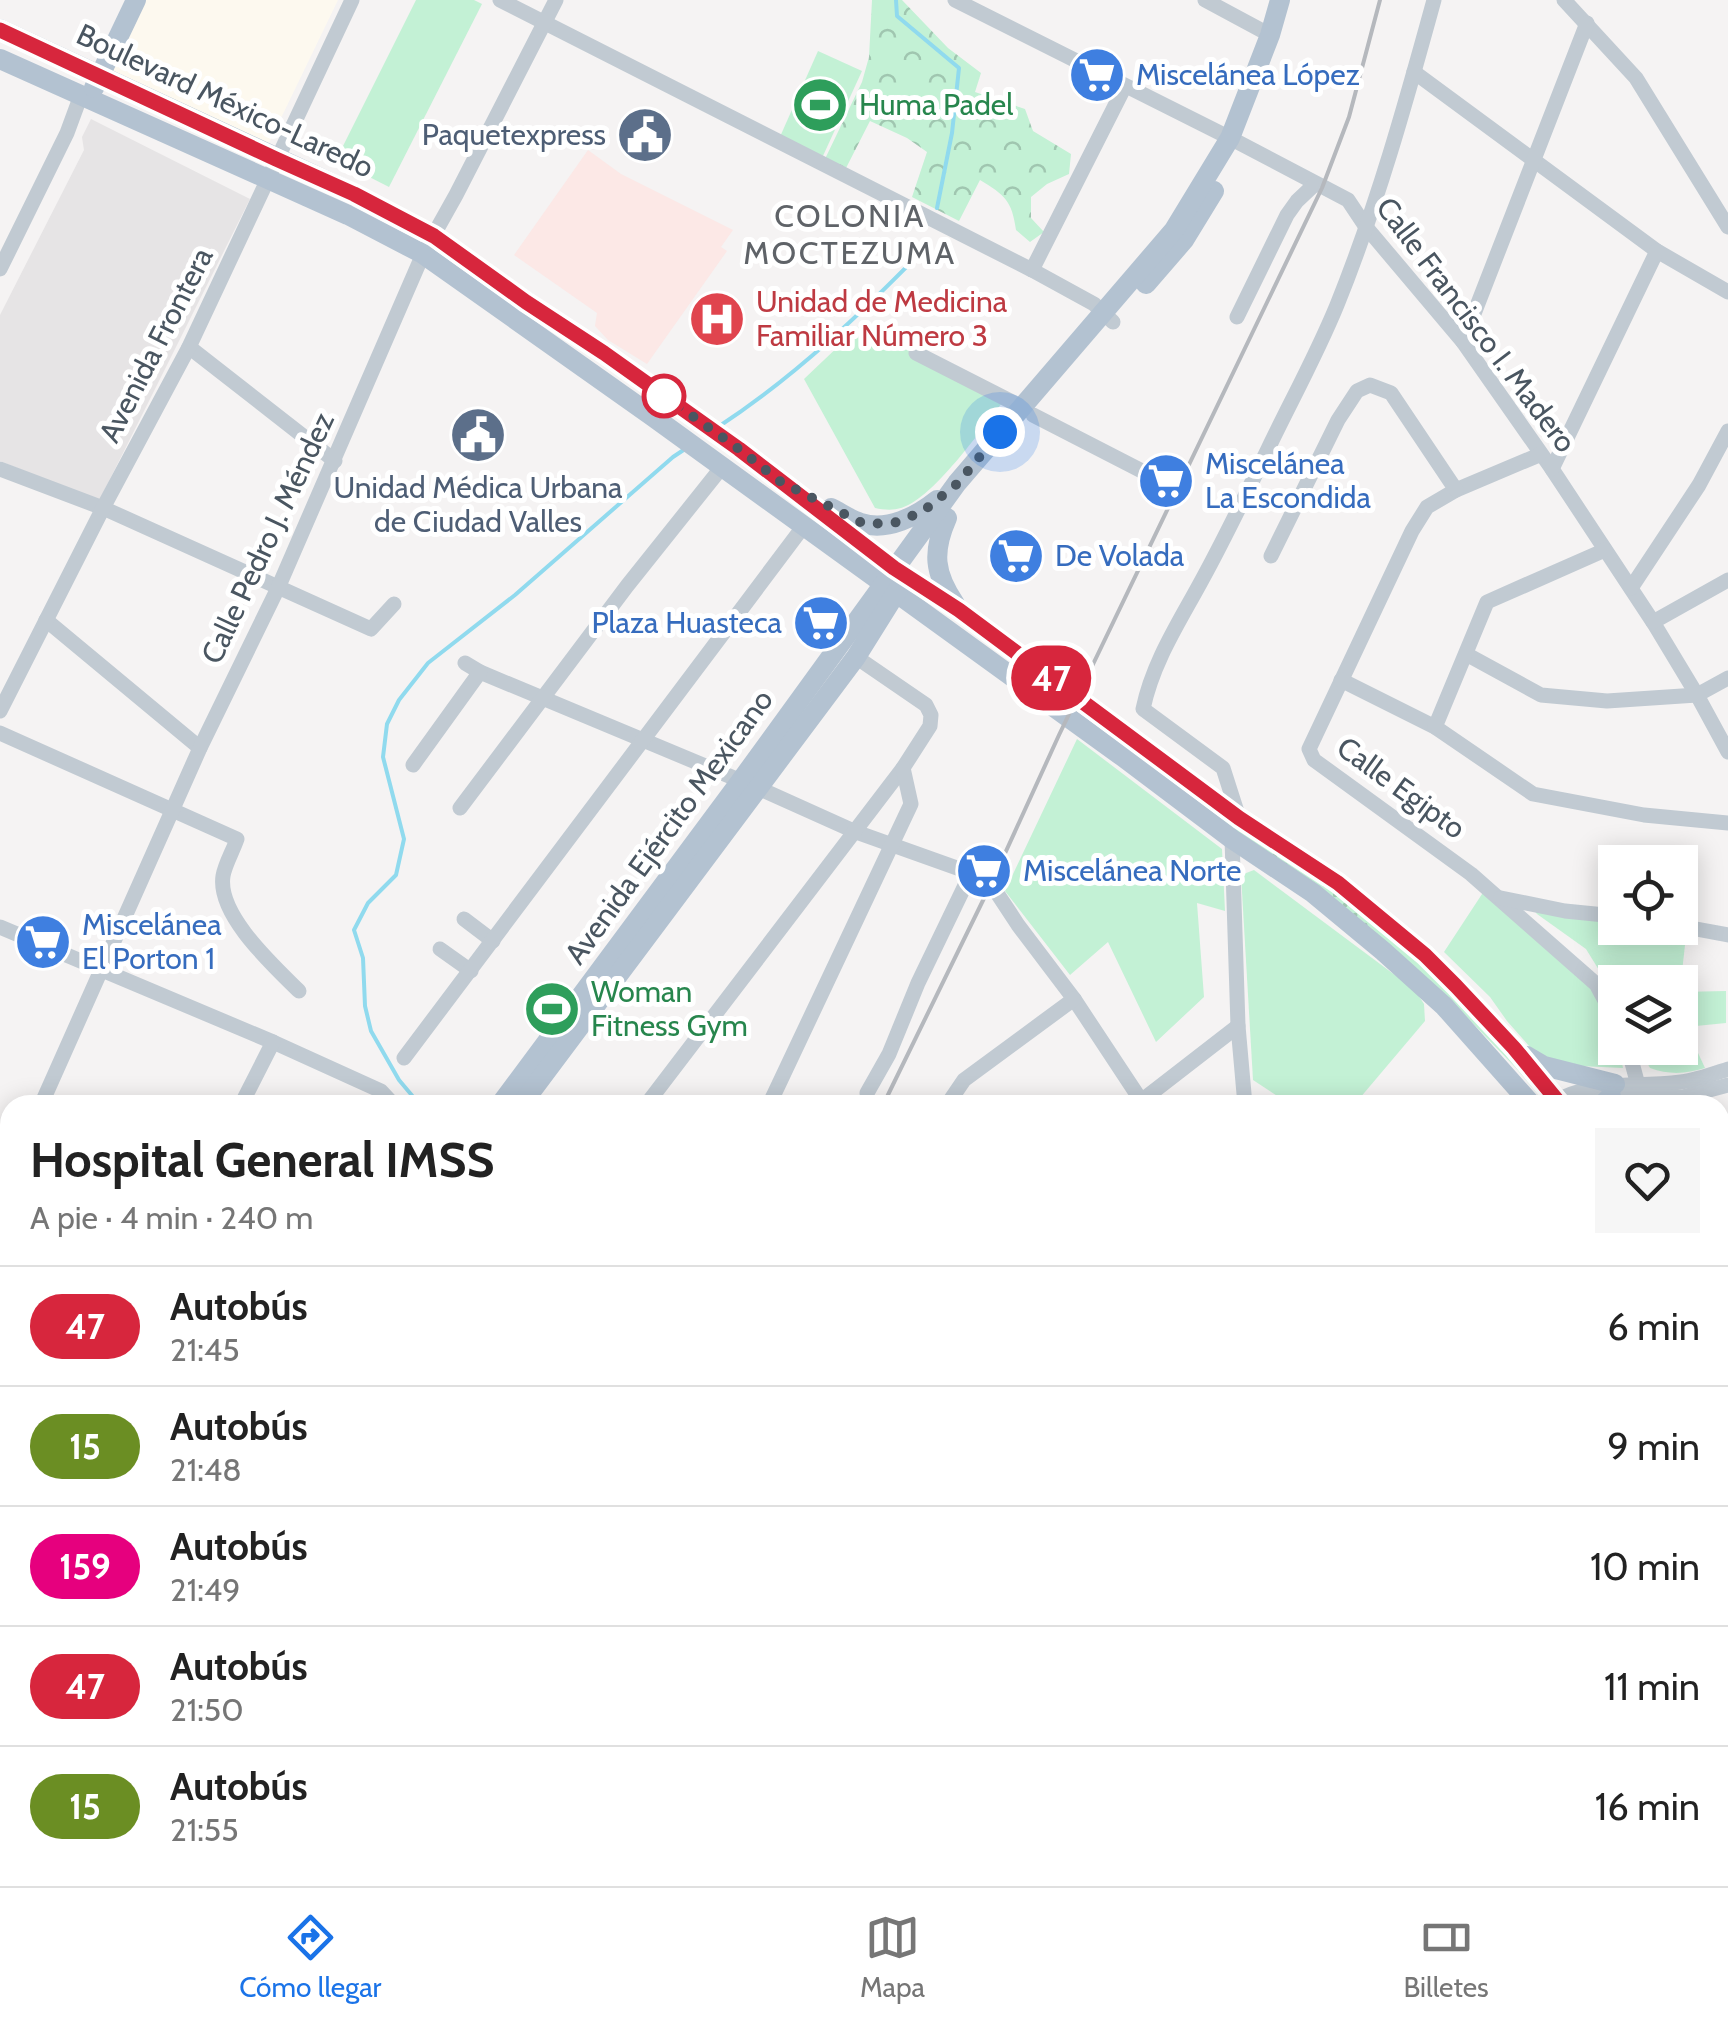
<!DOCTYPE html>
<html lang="es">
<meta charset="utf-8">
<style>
:root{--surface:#fff;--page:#f6f6f6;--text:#222;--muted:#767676;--line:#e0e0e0;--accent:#1a73e8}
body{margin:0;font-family:Cabin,sans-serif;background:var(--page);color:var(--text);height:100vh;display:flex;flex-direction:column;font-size:38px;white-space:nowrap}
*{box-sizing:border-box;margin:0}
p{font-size:32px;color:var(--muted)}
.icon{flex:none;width:55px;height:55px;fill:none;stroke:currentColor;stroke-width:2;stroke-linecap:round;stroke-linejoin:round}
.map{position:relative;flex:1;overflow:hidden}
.panel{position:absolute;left:0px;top:1095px;width:1730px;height:792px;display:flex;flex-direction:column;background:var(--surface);border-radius:30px 30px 0 0;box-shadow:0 5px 25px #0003}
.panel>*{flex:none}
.badge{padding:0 20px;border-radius:32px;font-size:35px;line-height:65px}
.tools{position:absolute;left:1598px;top:845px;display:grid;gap:20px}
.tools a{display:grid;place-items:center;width:100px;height:100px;border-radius:0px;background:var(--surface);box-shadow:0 5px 25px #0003;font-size:50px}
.you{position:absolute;width:50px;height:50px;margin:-25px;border:8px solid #fff;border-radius:50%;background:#1a73e8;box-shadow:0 0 0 15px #1a73e833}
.map>.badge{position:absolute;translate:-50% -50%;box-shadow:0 0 0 5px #fff}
.round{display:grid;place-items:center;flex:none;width:105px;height:105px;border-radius:0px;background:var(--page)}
.headline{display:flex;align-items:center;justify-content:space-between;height:170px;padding:0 30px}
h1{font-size:48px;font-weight:700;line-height:75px}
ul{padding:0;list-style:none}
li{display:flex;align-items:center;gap:30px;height:120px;padding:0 30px;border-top:2px solid var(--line)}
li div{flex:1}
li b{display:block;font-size:38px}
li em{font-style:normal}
li .badge{min-width:110px;font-weight:700;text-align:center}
.dock{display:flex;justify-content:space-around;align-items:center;height:140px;border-top:2px solid var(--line);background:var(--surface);font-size:28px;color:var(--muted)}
.dock a{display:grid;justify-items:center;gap:5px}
.dock .selected{color:var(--accent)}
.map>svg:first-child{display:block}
</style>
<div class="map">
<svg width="1728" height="1886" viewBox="0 0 1728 1886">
<defs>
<pattern id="forest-crowns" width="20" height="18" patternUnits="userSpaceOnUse" patternTransform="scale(2.5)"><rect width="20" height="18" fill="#c3f1d5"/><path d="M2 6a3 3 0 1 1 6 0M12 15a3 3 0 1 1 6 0" fill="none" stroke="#a0c6b0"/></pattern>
<pattern id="park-dots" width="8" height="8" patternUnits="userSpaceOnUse" patternTransform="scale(2.5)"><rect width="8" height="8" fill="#c3f1d5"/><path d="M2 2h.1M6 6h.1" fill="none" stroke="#a0c6b0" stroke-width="1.8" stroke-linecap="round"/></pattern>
</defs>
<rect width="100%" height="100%" fill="#f5f3f3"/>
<!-- commercial -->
<polygon fill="#fdf9ef" points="144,0 338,0 268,145 109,69"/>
<!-- education -->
<polygon fill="#e6e4e5" points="91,119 250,199 99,501 0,461 0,315 84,150 82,137"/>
<!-- medical -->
<polygon fill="#fce8e6" points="588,150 621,174 733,230 721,247 727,251 647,364 608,340 595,326 597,313 514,255"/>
<!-- grass -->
<g fill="#c3f1d5">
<polygon points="416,0 474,0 482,4 389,187 336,160"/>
<polygon points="818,51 862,71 822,158 779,139"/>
<path d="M 864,322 L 1005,399 C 983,427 937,493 906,506 C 896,511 885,510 875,508 L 804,379 Z"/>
<polygon points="1077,739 1222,849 1225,911 1197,903 1204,997 1156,1042 1108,942 1070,975 1005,891"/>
<polygon points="1254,870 1415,990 1424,1004 1425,1021 1354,1105 1291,1105 1253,1080 1241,875"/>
<polygon points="1484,891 1604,995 1615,1032 1615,1048 1619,1048 1623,1068 1580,1066 1536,1054 1507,1021 1490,997 1444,952"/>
<polygon points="1528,903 1615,917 1615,928 1687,927 1680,990 1680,982 1615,982 1615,996 1586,949 1537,914"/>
<path d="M 1726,991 L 1726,1023 L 1686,1027 L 1705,1068 C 1686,1074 1669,1075 1650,1068 L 1639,1048 L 1680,1048 L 1680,992 Z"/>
<polygon points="1720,1380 1728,1391 1728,1633 1720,1620"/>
<polygon points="1720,1770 1728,1780 1728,1869 1720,1858"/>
</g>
<!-- forest -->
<g fill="url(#forest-crowns)">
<path d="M 872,0 L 902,0 L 948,48 L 981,73 L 975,92 L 1025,109 L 1033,131 L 1071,154 L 1069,174 L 1047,184 L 1031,197 L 1031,218 L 1044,232 L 1030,242 L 1016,230 C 1012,201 1005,195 980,180 L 959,221 L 912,197 L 927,152 L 907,138 L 870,121 L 845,170 L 824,161 L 862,82 L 869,57 Z"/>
<polygon points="1377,1878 1661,1878 1647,1886 1378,1886"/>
</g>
<!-- park -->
<polygon fill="url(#park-dots)" points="1221,810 1364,915 1421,962 1498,1040 1541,1098 1515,1067 1455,1005 1222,820"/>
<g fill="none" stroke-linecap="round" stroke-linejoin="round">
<!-- stream -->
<g stroke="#90daee" stroke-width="4">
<polyline points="896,0 897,16 959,68 952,133 937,208"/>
<path d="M 718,427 C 796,376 865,310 930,243"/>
<polyline points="420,1105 399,1080 371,1031 365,1006 363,958 354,930 368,903 396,875 404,839 383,757 387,724 399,700 428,663 515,595 673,457 685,449"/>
<polyline points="481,1878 484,1886"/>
</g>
<!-- minor -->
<g stroke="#c1cad2" stroke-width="15">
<polyline points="500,0 1032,270 1094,304 1113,322"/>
<polyline points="955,0 1230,138 1348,200 1366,227 1463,342 1552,469 1653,622 1697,695 1728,752"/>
<polyline points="1205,0 1270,35"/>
<polyline points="1564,0 1636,78 1728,227"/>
<polyline points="1414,72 1657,251 1728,292"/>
<polyline points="0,269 67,133 81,95"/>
<polyline points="1032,270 1125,86"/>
<polyline points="1237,317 1287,215 1297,201 1315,184"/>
<polyline points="1463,342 1587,23"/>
<polyline points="189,347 335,461"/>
<polyline points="916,353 1022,407"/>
<polyline points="1033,415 1175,488"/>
<polyline points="1539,455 1456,490 1427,507 1412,531 1309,749 1314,760 1471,874 1596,984 1615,1019"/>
<polyline points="0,469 103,508 371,629 394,604"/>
<polyline points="1552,469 1657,251"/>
<polyline points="1271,556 1338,420 1357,391 1370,385 1391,393 1456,490"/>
<polyline points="1631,588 1699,485 1728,431"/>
<polyline points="46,620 200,748"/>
<polyline points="1653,622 1728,580"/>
<polyline points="1466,654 1541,695 1607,701 1697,695 1728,678"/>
<polyline points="465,663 480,672 758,788 856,832 971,873 991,884 1018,925 1074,999 1144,1105"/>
<polyline points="1341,680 1435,727 1533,794 1644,815 1728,823"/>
<polyline points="0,711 103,508 189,347 352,0"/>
<polyline points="1435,727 1487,602 1605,550"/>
<path d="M 0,733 L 237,839 C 233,851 225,864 223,876 C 217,915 274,966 299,991"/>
<polyline points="413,765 480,672"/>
<polyline points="460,808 627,586 722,467"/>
<path d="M 1239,818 L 1223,768 L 1143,709 C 1153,661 1180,621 1203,578 C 1226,536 1247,492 1268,449 C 1291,401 1317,354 1337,305 C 1377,206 1406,102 1434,0"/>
<polyline points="1232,839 1238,1026 1245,1105"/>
<polyline points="1501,898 1565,911 1615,916"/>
<polyline points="464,919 493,941"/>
<polyline points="1680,926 1728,935"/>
<polyline points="0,927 273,1042 381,1091 394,1105"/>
<polyline points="440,949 471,971"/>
<polyline points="1628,1048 1638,1085"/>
<path d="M 404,1058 C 538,882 669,703 803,527"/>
<polyline points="867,1093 889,1054 918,983 971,873"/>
<polyline points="41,1105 200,748 278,588 423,254 456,195 556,0"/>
<polyline points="241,1105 273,1042"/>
<polyline points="646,1105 903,768 930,726 931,715 926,705 856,657"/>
<polyline points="769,1105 911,804 903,768"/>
<polyline points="947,1105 964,1080 1074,999"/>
<polyline points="1136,1105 1238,1026"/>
<path d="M 1548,1105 C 1597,1077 1629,1089 1681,1082 C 1697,1080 1713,1074 1728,1069"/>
<polyline points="1583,1105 1611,1096 1683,1097 1728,1085"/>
<polyline points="0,1134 10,1138"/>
<polyline points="0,1197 10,1175"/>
<polyline points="0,1344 10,1348"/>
<polyline points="0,1577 10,1558"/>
<polyline points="0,1653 10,1658"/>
<polyline points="1720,1736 1728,1746"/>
<polyline points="0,1823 10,1828"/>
<polyline points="112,1878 129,1886"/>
<polyline points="735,1878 742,1886"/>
<polyline points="1041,1878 1046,1886"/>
<polyline points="1211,1878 1217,1886"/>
<polyline points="1302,1878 1308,1886"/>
<polyline points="1714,1878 1721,1886"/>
<polyline points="69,1886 73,1878"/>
<polyline points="436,1886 440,1878"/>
<polyline points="563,1886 567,1878"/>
<polyline points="862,1886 875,1878"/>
<polyline points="1242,1886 1254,1878"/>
</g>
<!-- major -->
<g stroke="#b3c2d1" stroke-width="20">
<polyline points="0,29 355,194 434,236 527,302 604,353 739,449 893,568 959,610 1239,818 1338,883 1425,955 1457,986 1514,1048 1561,1105"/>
<polyline points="0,59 348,215 423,254 652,416 1123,757 1232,839 1313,893 1383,951 1444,1006 1532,1105"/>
<polyline points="94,88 136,0"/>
<polyline points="1146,284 1184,240 1214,191"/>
<path d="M 831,508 C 841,513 851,520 861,523 C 887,532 917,516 937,500"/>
<path d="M 947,518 C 932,552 934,573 955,604"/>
<polyline points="1527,1056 1544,1066 1615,1084"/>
<polyline points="500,1105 740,782 957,483 1174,230 1230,138 1270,35 1280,0"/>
<polyline points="521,1105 856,657 901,585"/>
<polyline points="1602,1105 1611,1096"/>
<polyline points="1720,1299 1728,1312"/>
<polyline points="1720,1322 1728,1332"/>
<polyline points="0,1474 10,1469"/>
<polyline points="0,1496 10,1490"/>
</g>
<!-- rail -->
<g stroke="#b5b8bd" stroke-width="4">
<polyline points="883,1105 991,884 1059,735 1322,188 1349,117 1380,0"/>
<polyline points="509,1886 513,1878"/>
</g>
</g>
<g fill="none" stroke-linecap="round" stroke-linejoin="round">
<!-- line casing -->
<g stroke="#fff" stroke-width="22">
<polyline id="line" points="0,30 276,159 354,194 434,236 526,302 604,353 739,449 894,568 959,610 1239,818 1338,883 1425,955 1456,986 1514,1048 1561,1105"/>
</g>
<!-- line -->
<use href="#line" stroke="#d7263d" stroke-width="15"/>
<!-- walk -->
<polyline stroke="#4a5661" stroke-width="10" stroke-dasharray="0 18" points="664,396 739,449 781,482 864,524 894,523 922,512 958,483 1000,432"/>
</g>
<!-- icons -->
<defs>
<g id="supermarket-disc" transform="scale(2.875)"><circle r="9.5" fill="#3f7fe0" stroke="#fff"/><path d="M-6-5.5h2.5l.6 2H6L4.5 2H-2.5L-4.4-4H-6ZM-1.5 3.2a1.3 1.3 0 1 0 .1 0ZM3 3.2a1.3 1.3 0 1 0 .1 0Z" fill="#fff"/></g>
<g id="stadium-disc" transform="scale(2.875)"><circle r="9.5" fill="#2e9e5b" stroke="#fff"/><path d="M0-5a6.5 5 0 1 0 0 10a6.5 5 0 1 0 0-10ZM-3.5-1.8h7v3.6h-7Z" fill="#fff"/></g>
<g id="civic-disc" transform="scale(2.875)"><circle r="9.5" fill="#5c6f8a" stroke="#fff"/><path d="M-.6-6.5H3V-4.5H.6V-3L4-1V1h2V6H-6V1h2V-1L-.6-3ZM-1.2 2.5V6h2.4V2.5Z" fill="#fff"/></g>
<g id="hospital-disc" transform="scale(2.875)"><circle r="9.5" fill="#e0444e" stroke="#fff"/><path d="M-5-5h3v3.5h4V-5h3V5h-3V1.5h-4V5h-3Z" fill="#fff"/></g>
</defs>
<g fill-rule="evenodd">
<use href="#supermarket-disc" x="1097" y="75"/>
<use href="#stadium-disc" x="820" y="105"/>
<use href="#civic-disc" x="645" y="135"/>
<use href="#hospital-disc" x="717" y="319"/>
<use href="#civic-disc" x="478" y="435"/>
<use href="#supermarket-disc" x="1166" y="481"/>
<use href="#supermarket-disc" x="1016" y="556"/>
<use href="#supermarket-disc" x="821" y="623"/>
<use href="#supermarket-disc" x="984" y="871"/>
<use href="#supermarket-disc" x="43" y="942"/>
<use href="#stadium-disc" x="552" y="1009"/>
</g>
<!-- markers -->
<circle fill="#fff" stroke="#d7263d" stroke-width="5" cx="664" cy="396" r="20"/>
<g text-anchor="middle" stroke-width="10" stroke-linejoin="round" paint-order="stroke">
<!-- shop labels -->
<g font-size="30" fill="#366cbe" stroke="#fff" text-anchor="start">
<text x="1136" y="85">Miscelánea López</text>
<text x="1205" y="474">Miscelánea<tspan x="1205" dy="34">La Escondida</tspan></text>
<text x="1055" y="566">De Volada</text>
<text x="782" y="633" text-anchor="end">Plaza Huasteca</text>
<text x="1023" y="881">Miscelánea Norte</text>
<text x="82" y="935">Miscelánea<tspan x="82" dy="34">El Porton 1</tspan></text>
</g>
<!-- street labels -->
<g font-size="30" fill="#4a5661" stroke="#fff">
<text transform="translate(225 101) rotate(25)" y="10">Boulevard México-Laredo</text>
<text transform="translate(1476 325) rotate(53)" y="10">Calle Francisco I. Madero</text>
<text transform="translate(156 345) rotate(-63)" y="10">Avenida Frontera</text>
<text transform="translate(268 538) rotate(-65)" y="10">Calle Pedro J. Méndez</text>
<text transform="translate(1401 788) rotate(36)" y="10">Calle Egipto</text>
<text transform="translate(669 827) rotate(-54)" y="10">Avenida Ejército Mexicano</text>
</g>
<!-- leisure labels -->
<g font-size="30" fill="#27864d" stroke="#fff" text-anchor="start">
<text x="859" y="115">Huma Padel</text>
<text x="591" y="1002">Woman<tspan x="591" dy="34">Fitness Gym</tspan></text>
</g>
<!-- service labels -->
<g font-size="30" fill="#4e5e75" stroke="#fff" text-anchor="end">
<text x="606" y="145">Paquetexpress</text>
<text x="478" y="498" text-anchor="middle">Unidad Médica Urbana<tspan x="478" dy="34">de Ciudad Valles</tspan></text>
</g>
<!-- health labels -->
<g font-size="30" fill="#be3a42" stroke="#fff" text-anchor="start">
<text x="756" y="312">Unidad de Medicina<tspan x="756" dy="34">Familiar Número 3</tspan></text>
</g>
<!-- neighbourhood labels -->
<g font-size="32" letter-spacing="2.5" fill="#5f6368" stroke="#fff">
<text x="850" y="227">COLONIA<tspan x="850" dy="37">MOCTEZUMA</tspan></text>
</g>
</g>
</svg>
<div class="tools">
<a><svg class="icon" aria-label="locate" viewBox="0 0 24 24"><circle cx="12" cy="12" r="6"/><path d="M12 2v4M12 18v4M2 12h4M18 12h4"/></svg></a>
<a><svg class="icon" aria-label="layers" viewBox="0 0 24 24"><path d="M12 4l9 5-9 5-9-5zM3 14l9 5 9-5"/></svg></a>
</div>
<div class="you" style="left:1000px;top:432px"></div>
<b class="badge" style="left:1051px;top:678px;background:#d7263d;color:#fff">47</b>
<section class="panel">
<div class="headline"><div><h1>Hospital General IMSS</h1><p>A pie · 4 min · 240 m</p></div><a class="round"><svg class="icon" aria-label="heart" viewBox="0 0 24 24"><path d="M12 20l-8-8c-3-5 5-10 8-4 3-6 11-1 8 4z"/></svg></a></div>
<ul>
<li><span class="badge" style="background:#d7263d;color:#fff">47</span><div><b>Autobús</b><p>21:45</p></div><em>6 min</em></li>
<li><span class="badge" style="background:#6b8e23;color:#fff">15</span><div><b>Autobús</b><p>21:48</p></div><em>9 min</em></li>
<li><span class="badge" style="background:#e6007e;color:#fff">159</span><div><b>Autobús</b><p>21:49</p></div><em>10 min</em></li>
<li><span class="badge" style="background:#d7263d;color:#fff">47</span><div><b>Autobús</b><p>21:50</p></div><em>11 min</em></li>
<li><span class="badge" style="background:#6b8e23;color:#fff">15</span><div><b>Autobús</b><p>21:55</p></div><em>16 min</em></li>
</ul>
</section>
</div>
<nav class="dock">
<a class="selected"><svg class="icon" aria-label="directions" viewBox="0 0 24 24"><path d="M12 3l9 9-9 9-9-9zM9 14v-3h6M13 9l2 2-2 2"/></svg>Cómo llegar</a>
<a><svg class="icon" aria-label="map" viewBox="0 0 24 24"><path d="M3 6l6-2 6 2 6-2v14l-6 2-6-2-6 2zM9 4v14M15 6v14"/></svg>Mapa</a>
<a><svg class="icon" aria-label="tickets" viewBox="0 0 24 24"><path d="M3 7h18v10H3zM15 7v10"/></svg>Billetes</a>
</nav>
